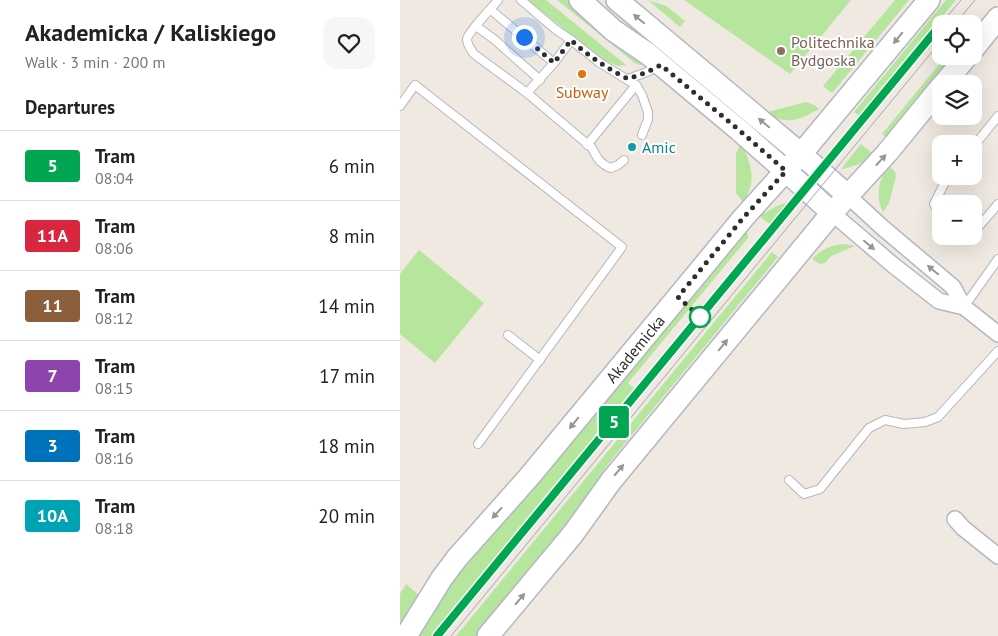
<!DOCTYPE html>
<meta charset="utf-8">
<style>
:root{--surface:#fff;--page:#f6f6f6;--text:#222;--muted:#767676;--line:#e0e0e0}
body{margin:0;font-family:"PT Sans",sans-serif;background:var(--page);color:var(--text);height:100vh;display:flex;flex-direction:column;font-size:19px;white-space:nowrap}
*{box-sizing:border-box;margin:0}
p{font-size:16px;color:var(--muted)}
.icon{flex:none;width:28px;height:28px;fill:none;stroke:currentColor;stroke-width:2;stroke-linecap:round;stroke-linejoin:round}
.map{position:relative;flex:1;overflow:hidden}
.sheet{display:flex;flex-direction:column;background:var(--surface);width:400px}
.sheet>*{flex:none}
.badge{padding:0 10px;border-radius:4px;font-size:18px;line-height:32px}
.tools{position:absolute;left:532px;top:15px;display:grid;gap:10px}
.tools a{display:grid;place-items:center;width:50px;height:50px;border-radius:10px;background:var(--surface);box-shadow:0 5px 20px #0002;font-size:25px}
.you{position:absolute;width:25px;height:25px;margin:-12px;border:4px solid #fff;border-radius:50%;background:#1a73e8;box-shadow:0 0 0 8px #1a73e833}
.map>.badge{position:absolute;translate:-50% -50%;box-shadow:0 0 0 2px #fff}
h2{padding:0 25px;font-size:19px;line-height:45px}
.round{display:grid;place-items:center;flex:none;width:52px;height:52px;border-radius:15px;background:var(--page)}
.summary{display:flex;align-items:center;justify-content:space-between;height:85px;padding:0 25px}
h1{font-size:24px;font-weight:600;line-height:38px}
ul{padding:0;list-style:none}
li{display:flex;align-items:center;gap:15px;height:70px;padding:0 25px;border-top:1px solid var(--line)}
li div{flex:1}
li b{display:block;font-size:19px}
li em{font-style:normal}
li .badge{min-width:55px;font-weight:700;text-align:center}
main{display:flex;flex:1;min-height:0}
.map>svg:first-child{display:block}
</style>
<main>
<section class="sheet">
<div class="summary"><div><h1>Akademicka / Kaliskiego</h1><p>Walk · 3 min · 200 m</p></div><a class="round"><svg class="icon" aria-label="heart" viewBox="0 0 24 24"><path d="M12 20l-8-8c-3-5 5-10 8-4 3-6 11-1 8 4z"/></svg></a></div>
<h2>Departures</h2>
<ul>
<li><span class="badge" style="background:#00a651;color:#fff">5</span><div><b>Tram</b><p>08:04</p></div><em>6 min</em></li>
<li><span class="badge" style="background:#d7263d;color:#fff">11A</span><div><b>Tram</b><p>08:06</p></div><em>8 min</em></li>
<li><span class="badge" style="background:#8b5e3c;color:#fff">11</span><div><b>Tram</b><p>08:12</p></div><em>14 min</em></li>
<li><span class="badge" style="background:#8e44ad;color:#fff">7</span><div><b>Tram</b><p>08:15</p></div><em>17 min</em></li>
<li><span class="badge" style="background:#0072bc;color:#fff">3</span><div><b>Tram</b><p>08:16</p></div><em>18 min</em></li>
<li><span class="badge" style="background:#00a3b4;color:#fff">10A</span><div><b>Tram</b><p>08:18</p></div><em>20 min</em></li>
</ul>
</section>
<div class="map">
<svg width="598" height="636" viewBox="0 0 598 636">
<rect width="100%" height="100%" fill="#efe9e1"/>
<!-- green -->
<g fill="#b6e59e">
<polygon points="128,0 146,0 226,65 218,66 201,59"/>
<polygon points="157,0 172,0 242,61 241,65 236,64"/>
<polygon points="248,0 266,6 285,21 280,27"/>
<polygon points="284,0 451,0 390,74"/>
<polygon points="495,0 509,0 432,93 423,86"/>
<polygon points="546,0 556,0 461,115 460,116 454,112"/>
<polygon points="546,56 554,56 487,138 482,134"/>
<path d="M 406,102 L 414,105 L 419,109 C 397,121 391,124 367,115 L 371,111 Z"/>
<path d="M 341,144 C 352,164 357,182 343,202 L 336,193 L 336,153 Z"/>
<path d="M 461,144 L 473,154 C 466,163 452,167 441,169 Z"/>
<path d="M 489,166 L 495,172 L 496,176 L 489,203 L 483,212 C 475,196 478,180 489,166 Z"/>
<polygon points="389,202 371,225 359,216 379,205"/>
<polygon points="345,232 348,234 348,238 228,383 235,389 32,636 14,636 62,567 124,500"/>
<path d="M 444,244 L 455,246 L 431,256 L 425,263 L 420,264 L 412,259 C 422,249 431,245 444,244 Z"/>
<polygon points="19,250 84,303 35,363 0,334 0,274"/>
<polygon points="372,252 378,257 208,464 162,532 76,636 56,636"/>
<polygon points="6,584 21,597 0,632 0,594"/>
</g>
<g fill="none" stroke-linecap="round" stroke-linejoin="round">
<!-- lane casing -->
<g stroke="#b4b7c1" stroke-width="10">
<g id="lane">
<path d="M 98,0 C 92,8 68,32 67,39 C 67,45 71,50 74,54 L 127,93 L 192,148 C 197,158 200,164 211,168 L 218,165 L 224,160"/>
<polyline points="121,0 155,29 171,40 200,63 236,85 242,95 248,112 248,119 242,135"/>
<polyline points="91,10 154,63"/>
<polyline points="76,26 95,40 140,80"/>
<polyline points="228,79 247,72 258,66"/>
<polyline points="127,93 154,63 171,40"/>
<polyline points="0,106 15,85 222,247 78,444"/>
<polyline points="187,145 236,85"/>
<polyline points="574,146 598,116"/>
<polyline points="541,219 534,204 546,180 549,176"/>
<polyline points="574,232 598,204"/>
<polyline points="564,307 598,259"/>
<polyline points="108,335 140,360"/>
<polyline points="389,480 404,494 420,489 469,428 485,420 504,424 525,422 538,417 598,351"/>
</g>
</g>
<!-- street casing -->
<g stroke="#b4b7c1" stroke-width="18">
<g id="street">
<polyline points="447,195 483,228 553,287 564,307 598,334"/>
<polyline points="432,213 493,265 539,301 564,307"/>
<polyline points="555,519 563,528 598,556"/>
</g>
</g>
<!-- secondary casing -->
<g stroke="#b4b7c1" stroke-width="24">
<g id="secondary">
<polyline points="180,0 213,30 248,54 339,130 405,188 432,213"/>
<polyline points="217,0 401,154 447,195"/>
<polyline points="574,48 598,18"/>
<polyline points="544,84 567,56"/>
<path id="s1" d="M 6,636 L 42,578 L 57,558 L 129,477 L 344,217 L 401,154 L 529,0"/>
<polyline points="88,636 173,534 211,481 432,213 487,153 541,87"/>
</g>
</g>
<!-- lane -->
<use href="#lane" stroke="#fff" stroke-width="8"/>
<!-- street -->
<use href="#street" stroke="#fff" stroke-width="15"/>
<!-- secondary -->
<use href="#secondary" stroke="#fff" stroke-width="21"/>
<!-- tram -->
<g stroke="#a3a6b8" stroke-width="1">
<polyline points="541,24 561,0"/>
<polyline points="555,24 575,0"/>
<polyline points="37,636 541,24"/>
<polyline points="51,636 541,41"/>
</g>
</g>
<!-- one-way arrows -->
<defs><path id="oneway-solid" d="M-6-.8H1V-3.2L6.5 0L1 3.2V.8H-6Z" transform="scale(1.25)"/></defs>
<g fill="#969696">
<use href="#oneway-solid" transform="translate(239 19) rotate(-140)"/>
<use href="#oneway-solid" transform="translate(498 38) rotate(129)"/>
<use href="#oneway-solid" transform="translate(364 123) rotate(-140)"/>
<use href="#oneway-solid" transform="translate(481 160) rotate(-47)"/>
<use href="#oneway-solid" transform="translate(469 245) rotate(40)"/>
<use href="#oneway-solid" transform="translate(533 270) rotate(-140)"/>
<use href="#oneway-solid" transform="translate(323 345) rotate(-51)"/>
<use href="#oneway-solid" transform="translate(174 423) rotate(129)"/>
<use href="#oneway-solid" transform="translate(219 470) rotate(-50)"/>
<use href="#oneway-solid" transform="translate(97 513) rotate(132)"/>
<use href="#oneway-solid" transform="translate(120 599) rotate(-50)"/>
</g>
<g fill="none" stroke-linecap="round" stroke-linejoin="round">
<!-- line casing -->
<g stroke="#fff" stroke-width="11">
<polyline id="line" points="37,636 541,24"/>
</g>
<!-- line -->
<use href="#line" stroke="#00a651" stroke-width="8"/>
<!-- walk -->
<path stroke="#2e2e2e" stroke-width="5" stroke-dasharray="0 9" d="M 124,37 L 154,63 L 171,40 C 188,56 207,68 228,79 L 247,72 L 261,65 L 339,130 L 386,171 L 344,217 L 278,297 L 300,317"/>
</g>
<!-- markers -->
<circle fill="#8d6e63" stroke="#fff" stroke-width="2" cx="381" cy="51" r="5"/>
<circle fill="#e8710a" stroke="#fff" stroke-width="2" cx="182" cy="74" r="5"/>
<circle fill="#0f9aa8" stroke="#fff" stroke-width="2" cx="232" cy="147" r="5"/>
<circle fill="#fff" stroke="#00a651" stroke-width="2.5" cx="300" cy="317" r="10"/>
<g text-anchor="middle" stroke-width="4" stroke-linejoin="round" paint-order="stroke">
<!-- education labels -->
<g font-size="16" fill="#785e54" stroke="#fff" text-anchor="start">
<text x="391" y="48">Politechnika<tspan x="391" dy="18">Bydgoska</tspan></text>
</g>
<!-- food labels -->
<g font-size="16" fill="#c56008" stroke="#fff">
<text x="182" y="98">Subway</text>
</g>
<!-- culture labels -->
<g font-size="16" fill="#0d838f" stroke="#fff" text-anchor="start">
<text x="242" y="153">Amic</text>
</g>
<!-- street labels -->
<g font-size="16" fill="#2e2e2e" stroke="#fff">
<text dy="6" stroke="none"><textPath href="#s1" startOffset="368">Akademicka</textPath></text>
</g>
</g>
</svg>
<div class="tools">
<a><svg class="icon" aria-label="locate" viewBox="0 0 24 24"><circle cx="12" cy="12" r="6"/><path d="M12 2v4M12 18v4M2 12h4M18 12h4"/></svg></a>
<a><svg class="icon" aria-label="layers" viewBox="0 0 24 24"><path d="M12 4l9 5-9 5-9-5zM3 14l9 5 9-5"/></svg></a>
<a>+</a>
<a>−</a>
</div>
<div class="you" style="left:124px;top:37px"></div>
<b class="badge" style="left:214px;top:422px;background:#00a651;color:#fff">5</b>
</div>
</main>
